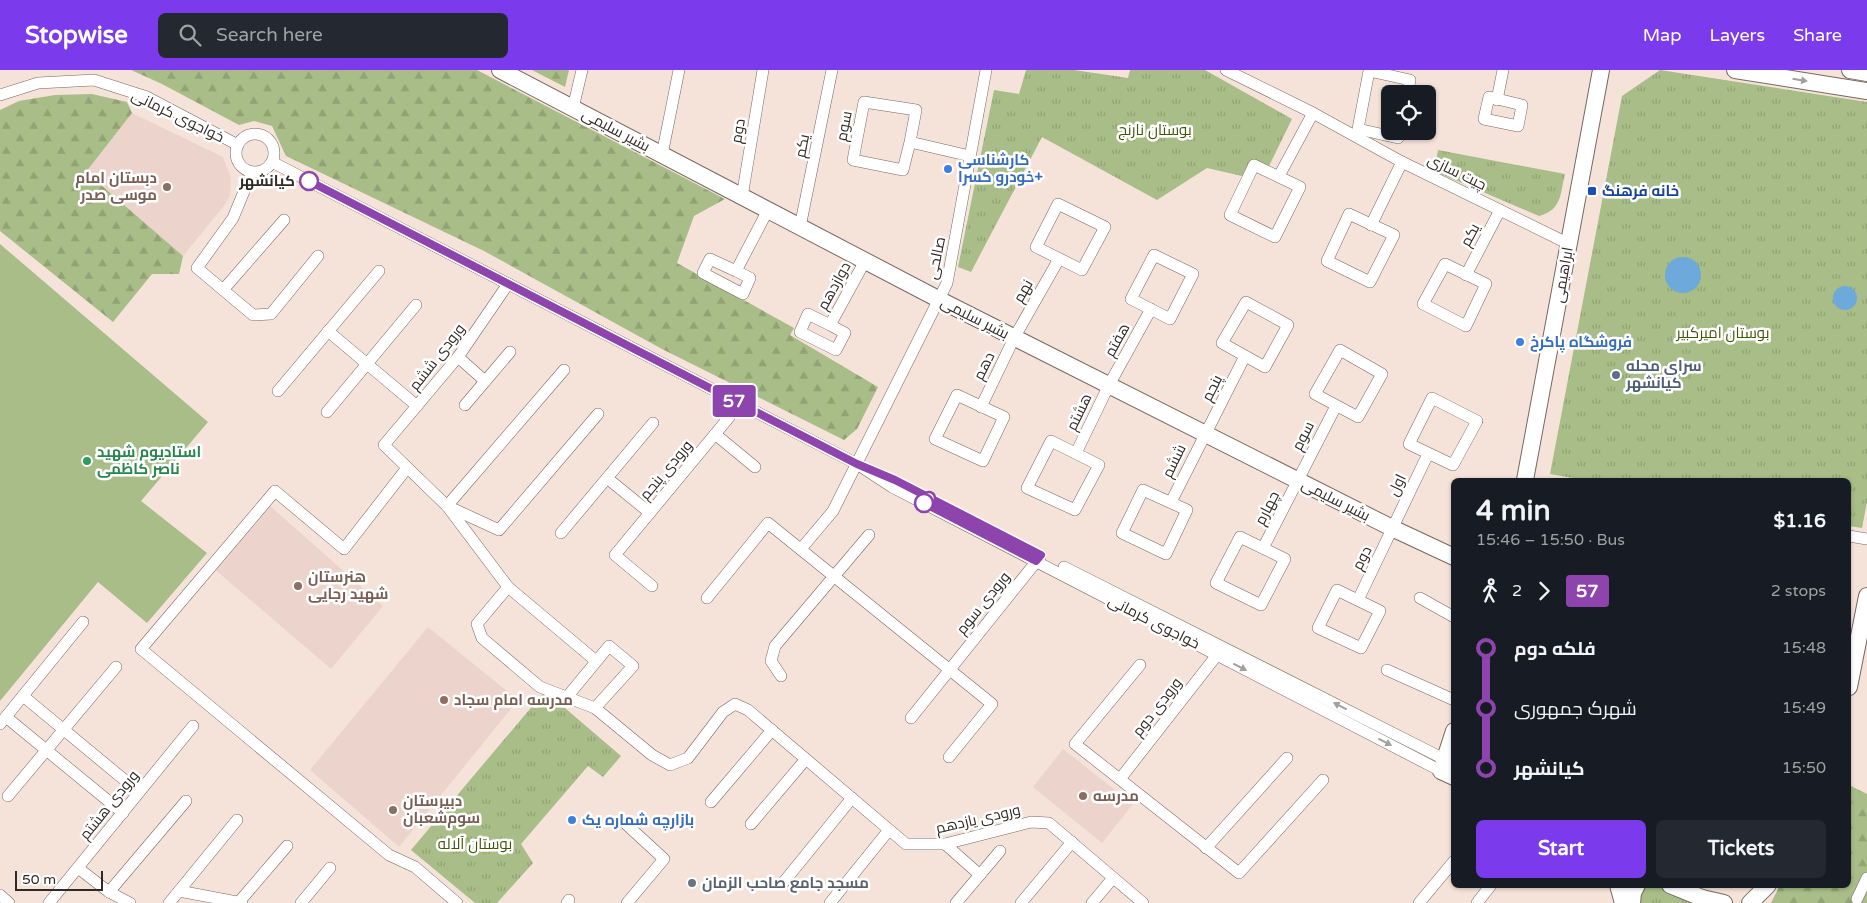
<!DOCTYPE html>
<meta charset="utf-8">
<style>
:root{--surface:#171b24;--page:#242831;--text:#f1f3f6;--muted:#9ea1a6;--accent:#7c3aed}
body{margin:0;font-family:"Varela Round",Cairo,sans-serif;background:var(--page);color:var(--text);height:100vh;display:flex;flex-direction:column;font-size:19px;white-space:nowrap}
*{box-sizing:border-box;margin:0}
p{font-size:16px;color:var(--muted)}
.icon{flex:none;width:28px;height:28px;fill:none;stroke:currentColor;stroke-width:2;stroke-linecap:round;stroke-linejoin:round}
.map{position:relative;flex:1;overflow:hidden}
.panel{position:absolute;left:1451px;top:408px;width:400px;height:410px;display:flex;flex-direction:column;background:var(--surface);border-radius:8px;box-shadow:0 1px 4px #0004}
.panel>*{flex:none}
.badge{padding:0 10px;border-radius:4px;font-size:18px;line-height:32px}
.controls{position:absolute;left:1381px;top:15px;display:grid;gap:10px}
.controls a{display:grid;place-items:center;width:55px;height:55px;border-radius:8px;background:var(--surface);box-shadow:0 1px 4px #0004;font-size:25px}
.scale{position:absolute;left:15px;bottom:12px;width:88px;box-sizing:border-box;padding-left:5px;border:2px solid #302925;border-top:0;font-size:14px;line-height:18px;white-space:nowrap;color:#302925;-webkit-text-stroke:4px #fff;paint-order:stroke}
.map>.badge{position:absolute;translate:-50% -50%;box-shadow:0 0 0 2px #fff}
.legs{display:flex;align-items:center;gap:8px;height:55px;padding:0 25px;font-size:16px}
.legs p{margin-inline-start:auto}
.headline{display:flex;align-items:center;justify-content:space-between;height:85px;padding:0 25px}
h1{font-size:28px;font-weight:800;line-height:38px}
.primary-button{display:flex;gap:10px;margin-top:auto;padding:10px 25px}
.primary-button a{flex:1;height:58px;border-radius:8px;background:var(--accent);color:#fff;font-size:20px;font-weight:800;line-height:58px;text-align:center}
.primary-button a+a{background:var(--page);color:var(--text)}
ul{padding:0 25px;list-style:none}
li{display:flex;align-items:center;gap:18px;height:60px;font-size:19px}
li i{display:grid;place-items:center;width:8px;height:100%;margin:0 6px;background:currentColor}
li i::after{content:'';width:12px;height:12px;margin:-6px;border:4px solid;border-radius:50%;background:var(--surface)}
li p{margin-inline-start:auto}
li:first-child i{background:linear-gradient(#0000 50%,currentColor 0)}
li:last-child i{background:linear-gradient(currentColor 50%,#0000 0)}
header{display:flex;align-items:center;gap:30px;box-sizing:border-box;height:70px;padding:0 25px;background:var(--accent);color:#fff}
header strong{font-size:24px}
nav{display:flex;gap:28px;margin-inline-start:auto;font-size:18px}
.search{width:350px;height:45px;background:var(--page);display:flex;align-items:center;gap:12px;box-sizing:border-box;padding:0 18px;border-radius:8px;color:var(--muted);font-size:19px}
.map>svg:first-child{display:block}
</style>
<header>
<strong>Stopwise</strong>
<div class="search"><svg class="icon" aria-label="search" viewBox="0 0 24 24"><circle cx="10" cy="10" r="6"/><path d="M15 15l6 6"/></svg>Search here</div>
<nav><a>Map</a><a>Layers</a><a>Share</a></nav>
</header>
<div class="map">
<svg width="1867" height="833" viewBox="0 0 1867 833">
<defs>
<pattern id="grass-tufts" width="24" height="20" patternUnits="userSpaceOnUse" patternTransform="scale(1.25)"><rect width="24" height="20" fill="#a8bd87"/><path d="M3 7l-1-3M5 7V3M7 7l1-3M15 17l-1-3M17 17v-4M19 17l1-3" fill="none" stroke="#91a274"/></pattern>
<pattern id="forest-firs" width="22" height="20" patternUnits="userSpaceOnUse" patternTransform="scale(1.25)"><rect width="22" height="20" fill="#a8bd87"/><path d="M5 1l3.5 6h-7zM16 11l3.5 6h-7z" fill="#91a274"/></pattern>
</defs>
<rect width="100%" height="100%" fill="#f5e3d9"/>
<!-- education -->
<g fill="#ecd4cc">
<polygon points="132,43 223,87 231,108 230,126 223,137 183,186 86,102"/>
<polygon points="268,434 383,536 331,599 212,497"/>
<polygon points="428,557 518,630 399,777 310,700"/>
<polygon points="1063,679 1133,734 1102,773 1033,717"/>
</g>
<!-- grass -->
<g fill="url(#grass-tufts)">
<polygon points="1026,0 1074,0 1128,8 1130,0 1205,0 1292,49 1268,98 1252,91 1242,106 1207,98 1157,130 1042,67 971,202 958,197 994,20 1019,24"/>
<polygon points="1660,0 1867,32 1867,432 1862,458 1849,456 1849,410 1584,410 1550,404 1622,26"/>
<path d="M 1438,80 L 1565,104 C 1560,124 1562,140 1539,146 L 1434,101 Z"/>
<polygon points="545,621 621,686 603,707 588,696 521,774 533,793 497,833 475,833 411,780"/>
<polygon points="1646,815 1656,815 1693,833 1640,833 1638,825"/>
</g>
<!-- forest -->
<g fill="url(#forest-firs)">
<polygon points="131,0 477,0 725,129 694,146 677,193 794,258 790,265 878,317 857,359 844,370 662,279 484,181 286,86 272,56 254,51 239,55 162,14"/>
<polygon points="532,0 569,0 565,17"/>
<polygon points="92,24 127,32 132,43 86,102 183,186 179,204 152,204 113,252 0,161 0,40 19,31 55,25"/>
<polygon points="1849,715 1867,724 1867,833 1771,833 1780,815 1849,815"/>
</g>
<!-- pitch -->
<polygon fill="#a8bd87" points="0,174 208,352 141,431 207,483 147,553 98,512 0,631"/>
<!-- water -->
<g fill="#6da9da">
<circle cx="1683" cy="205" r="18"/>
<circle cx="1845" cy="228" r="12"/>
</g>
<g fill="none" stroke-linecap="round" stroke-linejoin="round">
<!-- street casing -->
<g stroke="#786860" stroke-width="12">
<g id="street">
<polyline points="1226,0 1313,43 1402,92 1569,174"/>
<polyline points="0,25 38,13 94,10 147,27 238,75"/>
<polygon points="1489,27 1522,35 1518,56 1484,49"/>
<polyline points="1497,30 1503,0"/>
<polyline points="573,38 582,0"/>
<polyline points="1399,61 1398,68 1358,59 1369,1 1410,10 1407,24"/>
<circle cx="255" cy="83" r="19"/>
<polyline points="910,72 916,40 864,32 853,90 903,100 910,72 970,86"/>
<polyline points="662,85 679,0"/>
<polyline points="272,92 857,394 892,417 1441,701"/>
<polygon points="1254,95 1300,117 1275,167 1230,145"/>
<polyline points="252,102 233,148 197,198 253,245 271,244 318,186"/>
<polyline points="1279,106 1313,43"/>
<polyline points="742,127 763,0"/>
<polygon points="1058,134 1105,157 1082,200 1036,177"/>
<polygon points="1349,144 1394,165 1370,212 1327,191"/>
<polyline points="1371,155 1402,92"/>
<polyline points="800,157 832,0"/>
<polygon points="1154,185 1193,204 1170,249 1131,229"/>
<polygon points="1445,194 1486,214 1466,256 1423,234"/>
<polyline points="736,201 710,189 703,203 743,224 750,208 736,201 768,140"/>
<polyline points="1466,205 1500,140"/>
<polyline points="508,214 458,287 384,375 447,436 508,517 596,591"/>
<polyline points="223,220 284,150"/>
<polygon points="1246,232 1288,255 1265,297 1222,273"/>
<polyline points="830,255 808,244 800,262 836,280 845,263 830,255 865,191"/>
<polyline points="328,261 417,336"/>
<polygon points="1340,280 1382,304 1358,347 1315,324"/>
<polyline points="458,287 485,311"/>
<polyline points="564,300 447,436 499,460 598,344"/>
<polyline points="278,321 379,201"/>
<polygon points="957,325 1004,347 983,391 935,369"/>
<polygon points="1432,328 1477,351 1453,395 1409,374"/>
<polyline points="465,335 510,282"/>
<polyline points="981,337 1014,268 1059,189"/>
<polyline points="327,342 416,235"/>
<polyline points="715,364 755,397"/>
<polygon points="1051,371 1099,395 1075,440 1027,418"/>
<polyline points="1076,383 1109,315 1151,239"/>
<polyline points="407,398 344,479 275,421 141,579 389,785 415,797 457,833"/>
<polyline points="607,408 650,443"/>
<polygon points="1143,420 1187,440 1166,484 1122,463"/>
<polyline points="1171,432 1245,286"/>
<polyline points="561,463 653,353"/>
<polyline points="1849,466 1867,469"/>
<polygon points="1240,467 1285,489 1261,535 1216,513"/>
<polyline points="1263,478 1336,336"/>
<polyline points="801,479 833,441 947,213 986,0"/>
<polyline points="1064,497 1446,690"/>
<polyline points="652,516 615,485 740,334"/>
<polyline points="508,517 477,554 482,568 540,617 595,638 633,596 609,576 567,627"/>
<polygon points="1337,520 1380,541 1361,578 1318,558"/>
<polyline points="707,528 768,453 992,634 949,687"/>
<polyline points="1420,528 1454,547"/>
<polyline points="1358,530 1428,384"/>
<polyline points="1140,595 1075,674 1239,803 1323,710"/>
<polyline points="1387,600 1454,630"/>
<polyline points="781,606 771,591 775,576 869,465"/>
<polyline points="23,626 139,722"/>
<polyline points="595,638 652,685 670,695 688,688 723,642 735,634 748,640 906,774 945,774 1031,752 1049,753 1143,833"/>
<polyline points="6,647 123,743"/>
<polyline points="911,648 1040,487"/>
<polyline points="0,654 83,552"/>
<polyline points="1120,709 1217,585"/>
<polyline points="8,726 116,597"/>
<polyline points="711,732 772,660"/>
<polyline points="751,754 806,689"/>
<polyline points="627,755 664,789 627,833"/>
<polyline points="945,774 980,805"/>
<polyline points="1206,778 1287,688"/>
<polyline points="78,798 109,822 130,833"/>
<polyline points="783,813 852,728"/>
<polyline points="179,821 237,750"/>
<polyline points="109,822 186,731"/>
<polyline points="0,825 9,833"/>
<polyline points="1857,829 1867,808"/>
<polyline points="239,832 287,776"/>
<polyline points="49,833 193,656"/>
<polyline points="169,833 179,821 242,833"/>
<polyline points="301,833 330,798"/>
<polyline points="567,833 569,830"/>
<polyline points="830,833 889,760"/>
<polyline points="956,833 1000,781"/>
<polyline points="1021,833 1072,772"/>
<polyline points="1092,833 1113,808"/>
<polyline points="1419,833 1454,791"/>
<polyline points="1477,833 1491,815"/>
</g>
</g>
<!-- secondary casing -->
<g stroke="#786860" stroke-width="18">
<g id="secondary">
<polyline points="500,0 940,230 1394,459 1454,487"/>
<polyline points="1735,0 1867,21"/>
<polyline points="1850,0 1867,3"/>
<polyline points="1525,410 1601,0"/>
<polyline points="1849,617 1867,526"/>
<polyline points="1454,661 1441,701 1454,707"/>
<polyline points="1618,815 1623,833"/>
<polyline points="1670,815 1702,828 1706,833"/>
<polyline points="1702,828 1724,833"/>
<polyline points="1632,833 1633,823 1637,815"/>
<polyline points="1750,833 1768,815"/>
</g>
</g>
<!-- street -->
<use href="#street" stroke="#fff" stroke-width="11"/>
<!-- secondary -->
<use href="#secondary" stroke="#fff" stroke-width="16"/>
</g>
<!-- one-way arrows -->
<defs><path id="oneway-solid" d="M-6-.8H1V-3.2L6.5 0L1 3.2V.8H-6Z" transform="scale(1.25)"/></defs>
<g fill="#a29f9d">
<use href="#oneway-solid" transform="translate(1800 10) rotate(9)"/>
<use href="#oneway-solid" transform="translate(1240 597) rotate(27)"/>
<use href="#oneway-solid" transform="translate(1340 636) rotate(-153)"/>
<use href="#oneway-solid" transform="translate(1385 672) rotate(27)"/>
</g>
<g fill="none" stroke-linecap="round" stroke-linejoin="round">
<!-- line-1 casing -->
<g stroke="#fff" stroke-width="11">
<polyline id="line-1" points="309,111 857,394 895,410 1041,485 1036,491 924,433"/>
</g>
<!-- line-1 -->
<use href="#line-1" stroke="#8e44ad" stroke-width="8"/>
</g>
<!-- markers -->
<g fill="#3f7fe0" stroke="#fff" stroke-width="2">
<circle cx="948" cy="99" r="5"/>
<circle cx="1520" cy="272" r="5"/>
<circle cx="572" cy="750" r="5"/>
</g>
<g fill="#fff" stroke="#8e44ad" stroke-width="2.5">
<circle cx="309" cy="111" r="9"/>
<circle cx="929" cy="428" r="6"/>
<circle cx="924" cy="433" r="9"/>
</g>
<g fill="#8d6e63" stroke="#fff" stroke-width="2">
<circle cx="167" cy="117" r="5"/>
<circle cx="298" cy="516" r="5"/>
<circle cx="444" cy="630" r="5"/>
<circle cx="1083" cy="726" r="5"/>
<circle cx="393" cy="740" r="5"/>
</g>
<rect fill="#1a4fb4" stroke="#fff" stroke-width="2" x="1587" y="116" width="10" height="10" rx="2.5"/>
<circle fill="#5c6f8a" stroke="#fff" stroke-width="2" cx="1616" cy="305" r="5"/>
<circle fill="#2e9e5b" stroke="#fff" stroke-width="2" cx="87" cy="391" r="5"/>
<circle fill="#6b7280" stroke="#fff" stroke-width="2" cx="692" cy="813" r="5"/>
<g text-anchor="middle" stroke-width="5" stroke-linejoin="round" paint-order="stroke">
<!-- street labels -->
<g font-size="15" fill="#302925" stroke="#fff">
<text transform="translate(178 46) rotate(26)" y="5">خواجوی کرمانی</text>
<text transform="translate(844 56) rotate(-79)" y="5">سوم</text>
<text transform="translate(616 60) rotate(28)" y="5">بشیر سلیمی</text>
<text transform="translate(738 61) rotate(-80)" y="5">دوم</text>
<text transform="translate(802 76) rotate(-79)" y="5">یکم</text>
<text transform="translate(1457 102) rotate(26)" y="5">چیت سازی</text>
<text transform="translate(1470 165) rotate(-62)" y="5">یکم</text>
<text transform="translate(936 188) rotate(-78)" y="5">صالحی</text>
<text transform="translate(1563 205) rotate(-80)" y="5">ابراهیمی</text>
<text transform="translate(834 216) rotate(-61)" y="5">دوازدهم</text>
<text transform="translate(1023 221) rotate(-60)" y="5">نهم</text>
<text transform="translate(975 248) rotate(27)" y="5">بشیر سلیمی</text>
<text transform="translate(1117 270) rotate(-61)" y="5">هفتم</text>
<text transform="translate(437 287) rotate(-52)" y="5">ورودی ششم</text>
<text transform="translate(984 296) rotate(-64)" y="5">دهم</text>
<text transform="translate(1212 318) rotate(-63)" y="5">پنجم</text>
<text transform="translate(1079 342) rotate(-64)" y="5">هشتم</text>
<text transform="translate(1303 366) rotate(-63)" y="5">سوم</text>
<text transform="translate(1174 391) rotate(-64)" y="5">ششم</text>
<text transform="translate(666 400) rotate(-50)" y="5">ورودی پنجم</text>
<text transform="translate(1397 415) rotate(-65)" y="5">اول</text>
<text transform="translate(1336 430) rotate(27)" y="5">بشیر سلیمی</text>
<text transform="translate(1267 438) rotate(-63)" y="5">چهارم</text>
<text transform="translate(1362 488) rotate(-63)" y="5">دوم</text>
<text transform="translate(983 533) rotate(-51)" y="5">ورودی سوم</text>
<text transform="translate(1154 552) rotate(27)" y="5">خواجوی کرمانی</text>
<text transform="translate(1157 637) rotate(-52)" y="5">ورودی دوم</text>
<text transform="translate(109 735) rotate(-51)" y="5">ورودی هشتم</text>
<text transform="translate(978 749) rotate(-13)" y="5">ورودی یازدهم</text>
</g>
<!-- park labels -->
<g font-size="15" fill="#405608" stroke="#fff">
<text x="1155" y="65">بوستان نارنج</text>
<text x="1723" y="268">بوستان امیرکبیر</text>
<text x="475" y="779">بوستان آلاله</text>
</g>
<!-- shop labels -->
<g font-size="15" font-weight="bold" fill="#366cbe" stroke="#fff" text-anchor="start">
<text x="958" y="95">کارشناسی<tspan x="958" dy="17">خودرو کسرا+</tspan></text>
<text x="1530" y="277">فروشگاه پاکرخ</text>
<text x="582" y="755">بازارچه شماره یک</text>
</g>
<!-- education labels -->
<g font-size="15" font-weight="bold" fill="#785e54" stroke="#fff" text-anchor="start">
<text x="157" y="113" text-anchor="end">دبستان امام<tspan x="157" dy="17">موسی صدر</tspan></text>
<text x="308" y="512">هنرستان<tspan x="308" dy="17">شهید رجایی</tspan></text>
<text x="454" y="635">مدرسه امام سجاد</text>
<text x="1093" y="731">مدرسه</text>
<text x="403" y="736">دبیرستان<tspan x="403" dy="17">سوم‌شعبان</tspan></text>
</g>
<!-- stop labels -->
<g font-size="15" font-weight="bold" fill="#302925" stroke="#fff" text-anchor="end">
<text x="295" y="116">کیانشهر</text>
</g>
<!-- transit labels -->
<g font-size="15" font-weight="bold" fill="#164399" stroke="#fff" text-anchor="start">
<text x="1602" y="126">خانه فرهنگ</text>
</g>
<!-- service labels -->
<g font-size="15" font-weight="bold" fill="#4e5e75" stroke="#fff" text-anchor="start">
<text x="1626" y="301">سرای محله<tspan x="1626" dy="17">کیانشهر</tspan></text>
</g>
<!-- leisure labels -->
<g font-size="15" font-weight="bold" fill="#27864d" stroke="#fff" text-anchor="start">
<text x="97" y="387">استادیوم شهید<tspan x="97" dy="17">ناصر کاظمی</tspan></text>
</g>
<!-- worship labels -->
<g font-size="15" font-weight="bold" fill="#5b616d" stroke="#fff" text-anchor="start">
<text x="702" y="818">مسجد جامع صاحب الزمان</text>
</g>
</g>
</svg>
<div class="controls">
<a><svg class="icon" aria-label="locate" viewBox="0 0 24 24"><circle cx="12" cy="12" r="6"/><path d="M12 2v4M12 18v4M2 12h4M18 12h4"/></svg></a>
</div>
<div class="scale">50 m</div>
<b class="badge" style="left:734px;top:331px;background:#8e44ad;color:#fff">57</b>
<section class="panel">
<div class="headline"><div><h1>4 min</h1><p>15:46 – 15:50 · Bus</p></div><b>$1.16</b></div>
<div class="legs"><svg class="icon" aria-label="walk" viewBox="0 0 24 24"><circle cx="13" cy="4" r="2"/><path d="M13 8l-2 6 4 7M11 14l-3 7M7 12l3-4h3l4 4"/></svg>2<svg class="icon" aria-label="forward" viewBox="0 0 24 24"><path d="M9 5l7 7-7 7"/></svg><b class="badge" style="background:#8e44ad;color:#fff">57</b><p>2 stops</p></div>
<ul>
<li><i style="color:#8e44ad"></i><b>فلکه دوم</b><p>15:48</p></li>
<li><i style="color:#8e44ad"></i><span>شهرک جمهوری</span><p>15:49</p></li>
<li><i style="color:#8e44ad"></i><b>کیانشهر</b><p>15:50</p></li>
</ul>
<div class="primary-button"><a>Start</a><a>Tickets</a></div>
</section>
</div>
